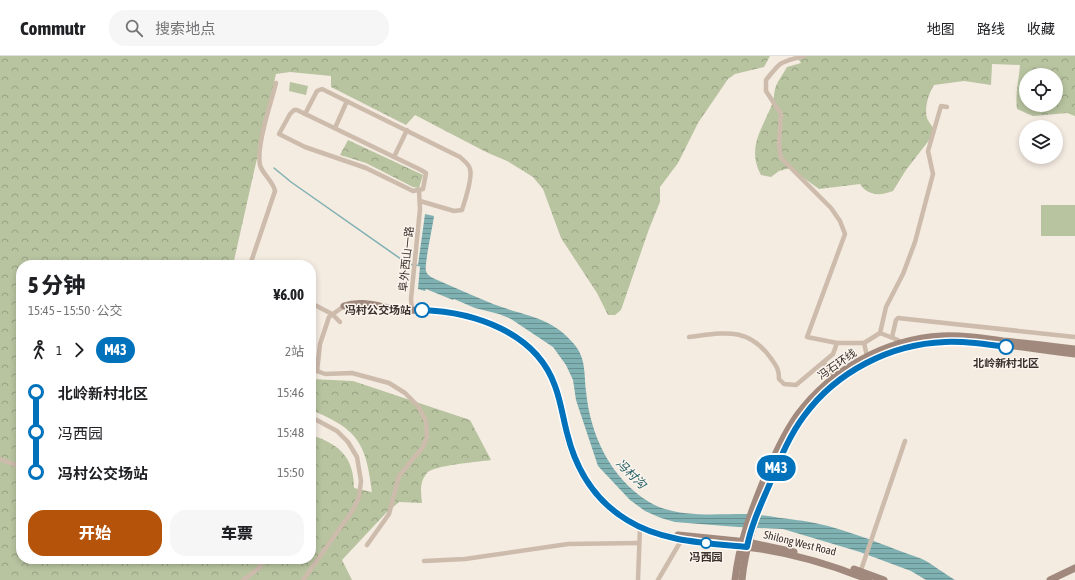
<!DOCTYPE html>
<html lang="zh">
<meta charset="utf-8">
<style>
:root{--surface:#fff;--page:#f6f6f6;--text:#202124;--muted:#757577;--line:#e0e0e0;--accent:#b45309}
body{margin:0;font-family:"Asap Condensed","Noto Sans SC",sans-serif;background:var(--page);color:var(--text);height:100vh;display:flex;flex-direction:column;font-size:15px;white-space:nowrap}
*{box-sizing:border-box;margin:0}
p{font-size:13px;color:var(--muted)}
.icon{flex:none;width:22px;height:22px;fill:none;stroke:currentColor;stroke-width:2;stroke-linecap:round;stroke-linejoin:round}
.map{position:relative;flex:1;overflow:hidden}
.sheet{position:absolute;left:16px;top:204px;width:300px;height:304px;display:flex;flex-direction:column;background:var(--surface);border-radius:16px;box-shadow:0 2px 6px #0003}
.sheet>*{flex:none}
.badge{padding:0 8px;border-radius:13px;font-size:14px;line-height:26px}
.buttons{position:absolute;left:1019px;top:12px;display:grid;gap:8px}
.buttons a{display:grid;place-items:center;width:44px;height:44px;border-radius:50%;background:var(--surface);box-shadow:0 2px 6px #0003;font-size:20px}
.map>.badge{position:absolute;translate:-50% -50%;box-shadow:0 0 0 2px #fff}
.legs{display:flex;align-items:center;gap:6px;height:44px;padding:0 12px;font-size:13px}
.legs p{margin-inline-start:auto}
.overview{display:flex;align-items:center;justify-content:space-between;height:68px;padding:0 12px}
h1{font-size:22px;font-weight:800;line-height:30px}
.primary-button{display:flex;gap:8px;margin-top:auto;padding:8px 12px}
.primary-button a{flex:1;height:46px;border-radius:16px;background:var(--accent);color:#fff;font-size:16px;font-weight:800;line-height:46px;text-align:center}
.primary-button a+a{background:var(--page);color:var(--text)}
ul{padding:0 12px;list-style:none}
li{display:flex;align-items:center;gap:14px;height:40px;font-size:15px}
li i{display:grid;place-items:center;width:6px;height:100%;margin:0 5px;background:currentColor}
li i::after{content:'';width:10px;height:10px;margin:-5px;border:3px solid;border-radius:50%;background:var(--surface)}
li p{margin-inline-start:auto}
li:first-child i{background:linear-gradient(#0000 50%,currentColor 0)}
li:last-child i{background:linear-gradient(currentColor 50%,#0000 0)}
header{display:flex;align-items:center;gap:24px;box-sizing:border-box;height:56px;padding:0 20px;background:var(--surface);border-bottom:1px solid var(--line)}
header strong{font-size:19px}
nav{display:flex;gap:22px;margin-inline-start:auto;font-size:14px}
.search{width:280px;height:36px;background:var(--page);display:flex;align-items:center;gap:10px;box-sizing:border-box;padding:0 14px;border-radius:16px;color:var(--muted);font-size:15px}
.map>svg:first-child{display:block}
</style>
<header>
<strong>Commutr</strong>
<div class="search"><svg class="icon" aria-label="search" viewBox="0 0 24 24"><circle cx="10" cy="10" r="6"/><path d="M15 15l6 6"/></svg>搜索地点</div>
<nav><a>地图</a><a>路线</a><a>收藏</a></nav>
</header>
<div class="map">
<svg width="1075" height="524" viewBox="0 0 1075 524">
<defs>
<pattern id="forest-crowns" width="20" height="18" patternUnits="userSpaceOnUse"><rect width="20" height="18" fill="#b8c4a0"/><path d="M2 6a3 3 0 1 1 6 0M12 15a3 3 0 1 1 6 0" fill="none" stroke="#97a083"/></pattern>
<pattern id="water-rules" width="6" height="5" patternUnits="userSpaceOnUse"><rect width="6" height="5" fill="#7fb0b2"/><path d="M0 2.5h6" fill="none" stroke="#699091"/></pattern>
</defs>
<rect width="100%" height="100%" fill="#f4ebe1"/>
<!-- grass -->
<g fill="#b8c4a0">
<polygon points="290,26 308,30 306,39 289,35"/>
<rect x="1041" y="149" width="34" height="31"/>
</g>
<!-- forest -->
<g fill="url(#forest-crowns)" fill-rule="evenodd">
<path d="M 0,0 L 770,0 L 764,11 L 735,18 L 728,23 L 698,67 L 678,107 L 660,131 L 660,146 L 649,173 L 621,254 L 615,259 L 608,259 L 597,237 L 561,182 L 543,133 L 533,121 L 507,105 L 486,96 L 415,59 L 406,69 L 331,31 L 331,20 L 290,16 L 276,18 L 233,209 L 21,209 L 21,503 L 311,503 L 311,379 C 339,388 354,401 354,432 L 372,436 C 366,387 358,373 311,354 L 311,323 L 353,325 L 470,364 L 491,404 C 478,406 434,409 427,417 C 419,426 421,437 422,447 L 399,446 L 386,457 L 342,504 L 352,524 L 0,524 Z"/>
<path d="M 796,0 L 1075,0 L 1075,60 L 1067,57 L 1033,60 L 1017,53 C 1015,38 1019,24 1020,9 L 992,8 L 991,29 L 964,25 L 934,29 C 929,37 924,51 927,62 C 928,65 932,70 934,73 L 930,83 L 906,114 L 893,135 C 880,140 868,140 860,128 L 819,133 L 790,112 L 779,115 L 771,121 L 761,119 C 746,91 763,72 773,46 C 774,42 774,37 775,33 C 777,26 783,18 787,11 L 801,7 ZM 1026,19 L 1056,19 L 1056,49 L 1026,49 Z"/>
<polygon points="348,84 423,119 419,132 413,131 366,107 340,99"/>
</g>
<!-- water -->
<path fill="url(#water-rules)" d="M 425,158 L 434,160 C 433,169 424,210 426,215 C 427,219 431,221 435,223 C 454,231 473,240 493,248 C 524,260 551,260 574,288 C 586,302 584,317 586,335 C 590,378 610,422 649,446 C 676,462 713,458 743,458 C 760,458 778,462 796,464 C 828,467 869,483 900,495 C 907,498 915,500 922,503 C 934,509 943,517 955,524 L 926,524 L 911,515 L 860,496 L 783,473 L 738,471 L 675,466 L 661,462 L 645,455 L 630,444 L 598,410 L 576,344 L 573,324 L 566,309 L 553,291 L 511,263 L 499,258 L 475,252 L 454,243 L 453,244 L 426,233 L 425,235 L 418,233 L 420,210 L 418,209 Z"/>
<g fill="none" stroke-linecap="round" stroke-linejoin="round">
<!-- stream -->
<polyline stroke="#7fb0b2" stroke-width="1.5" points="274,112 291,126 408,208 422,210"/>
<!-- street -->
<g stroke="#cdbbac" stroke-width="4.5">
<path d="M 804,0 C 779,7 782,4 766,24 L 766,35 L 781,58 L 779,88 L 781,102 L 831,152 L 840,165 L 845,178 L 807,281 L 837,287"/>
<polygon points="294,54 297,54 419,113 426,117 423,133 413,135 366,112 305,91 279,78 290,58"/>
<path d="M 305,58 L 317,35 L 322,33 L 460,101 C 464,105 469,108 470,113 C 473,122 465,144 462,154 L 454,155 L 420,145"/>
<polyline points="335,72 347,45"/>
<polyline points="394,101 407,74"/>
<path d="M 250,209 L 275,135 C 273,125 263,119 260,109 C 256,90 271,47 276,27"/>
<polyline points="311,247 332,258 340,266"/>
<polyline points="412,254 411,243 420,153 419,135"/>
<path d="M 689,281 C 723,277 747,270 770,301 C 776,310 779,312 779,323 L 784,328 L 796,329 L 833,298 L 837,287 L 864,287 L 880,277"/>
<polyline points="892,281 896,264 898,262 1075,281"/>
<polyline points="864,287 867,300"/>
<polyline points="900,290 898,284 880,277 886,251 903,218 915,186 933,118 928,95 941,50 947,51"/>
<polyline points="824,307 835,321"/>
<polyline points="317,315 325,318 352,317 389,327 405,337 418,350 426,365 427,381 423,391 399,420 389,458 367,489"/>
<polyline points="311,316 317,315 320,288 329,261 344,250"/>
<polyline points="0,403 21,411"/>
<polyline points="424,505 465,503 568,488 639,487"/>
<polyline points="860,517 905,385"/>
<polyline points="243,524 258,513 265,503"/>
<polyline points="303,524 353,454 359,441 361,425 357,401 348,386 337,375 311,361"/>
<polyline points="638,524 640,471"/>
<polyline points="658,524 682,483"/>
</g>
<!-- secondary -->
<g stroke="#a18a7d" stroke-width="7">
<path d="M 344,250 C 363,243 382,252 401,254 C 407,255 412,254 418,254 C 472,256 534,274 555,330 C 562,347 563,366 568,384 C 578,418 597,448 629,465 C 665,485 706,486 746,491 C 788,496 830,508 869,524"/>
<polyline points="678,479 748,486 794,496"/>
<polyline points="854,513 884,524"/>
<path d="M 735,524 C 739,489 750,458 763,426 C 773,403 783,379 798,358 C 832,313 886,283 942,280 C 963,279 983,282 1003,285 C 1027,287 1051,290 1075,293"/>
<path d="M 742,524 C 745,491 756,461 768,431 C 778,407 788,383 803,361 C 831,321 880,294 927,288 C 973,281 1029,293 1075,298"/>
<polyline points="1050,524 1075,512"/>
</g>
</g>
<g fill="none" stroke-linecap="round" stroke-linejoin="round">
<!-- line-1 casing -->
<g stroke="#fff" stroke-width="9">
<path id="line-1" d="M 422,254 C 474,256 536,276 555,330 C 561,346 563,362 567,377 C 576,414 594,444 627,464 C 662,486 707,487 747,491 C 751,469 762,446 771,425 C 780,403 789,380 804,360 C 836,316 890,288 945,286 C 965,285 986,288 1006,291"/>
</g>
<!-- line-1 -->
<use href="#line-1" stroke="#0072bc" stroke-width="6"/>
</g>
<!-- markers -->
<g fill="#fff" stroke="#0072bc" stroke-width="2">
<circle cx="422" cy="254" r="7"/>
<circle cx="1006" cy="291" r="7"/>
<circle cx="706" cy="487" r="5"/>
</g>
<g text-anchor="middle" stroke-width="3" stroke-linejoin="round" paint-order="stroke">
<!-- street labels -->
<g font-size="11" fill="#3b302b" stroke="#fbf5ee">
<text transform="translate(406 203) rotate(-84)" y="4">阜外西山一路</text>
<text transform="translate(837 308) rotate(-35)" y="4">冯石环线</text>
<text transform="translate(800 487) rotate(14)" y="4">Shilong West Road</text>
</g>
<!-- stop labels -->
<g font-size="11" font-weight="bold" fill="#3b302b" stroke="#fbf5ee">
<text x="411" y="258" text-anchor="end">冯村公交场站</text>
<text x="1006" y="311">北岭新村北区</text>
<text x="706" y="505">冯西园</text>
</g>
<!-- water labels -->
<g font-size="12" font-style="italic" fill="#1f5a5e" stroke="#fbf5ee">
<text transform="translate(631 418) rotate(44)" y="4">冯村沟</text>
</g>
</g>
</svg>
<div class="buttons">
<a><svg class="icon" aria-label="locate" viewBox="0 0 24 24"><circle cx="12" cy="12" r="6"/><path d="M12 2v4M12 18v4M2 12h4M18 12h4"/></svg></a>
<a><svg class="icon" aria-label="layers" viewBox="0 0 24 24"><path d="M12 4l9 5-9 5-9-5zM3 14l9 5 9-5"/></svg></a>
</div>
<b class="badge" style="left:776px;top:412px;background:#0072bc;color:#fff">M43</b>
<section class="sheet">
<div class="overview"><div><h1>5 分钟</h1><p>15:45 – 15:50 · 公交</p></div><b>¥6.00</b></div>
<div class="legs"><svg class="icon" aria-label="walk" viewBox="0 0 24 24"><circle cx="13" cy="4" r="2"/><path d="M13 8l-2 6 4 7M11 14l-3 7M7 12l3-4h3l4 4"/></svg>1<svg class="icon" aria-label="forward" viewBox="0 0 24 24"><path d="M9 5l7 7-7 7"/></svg><b class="badge" style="background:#0072bc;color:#fff">M43</b><p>2站</p></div>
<ul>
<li><i style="color:#0072bc"></i><b>北岭新村北区</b><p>15:46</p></li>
<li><i style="color:#0072bc"></i><span>冯西园</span><p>15:48</p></li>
<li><i style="color:#0072bc"></i><b>冯村公交场站</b><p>15:50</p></li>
</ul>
<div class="primary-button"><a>开始</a><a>车票</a></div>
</section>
</div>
